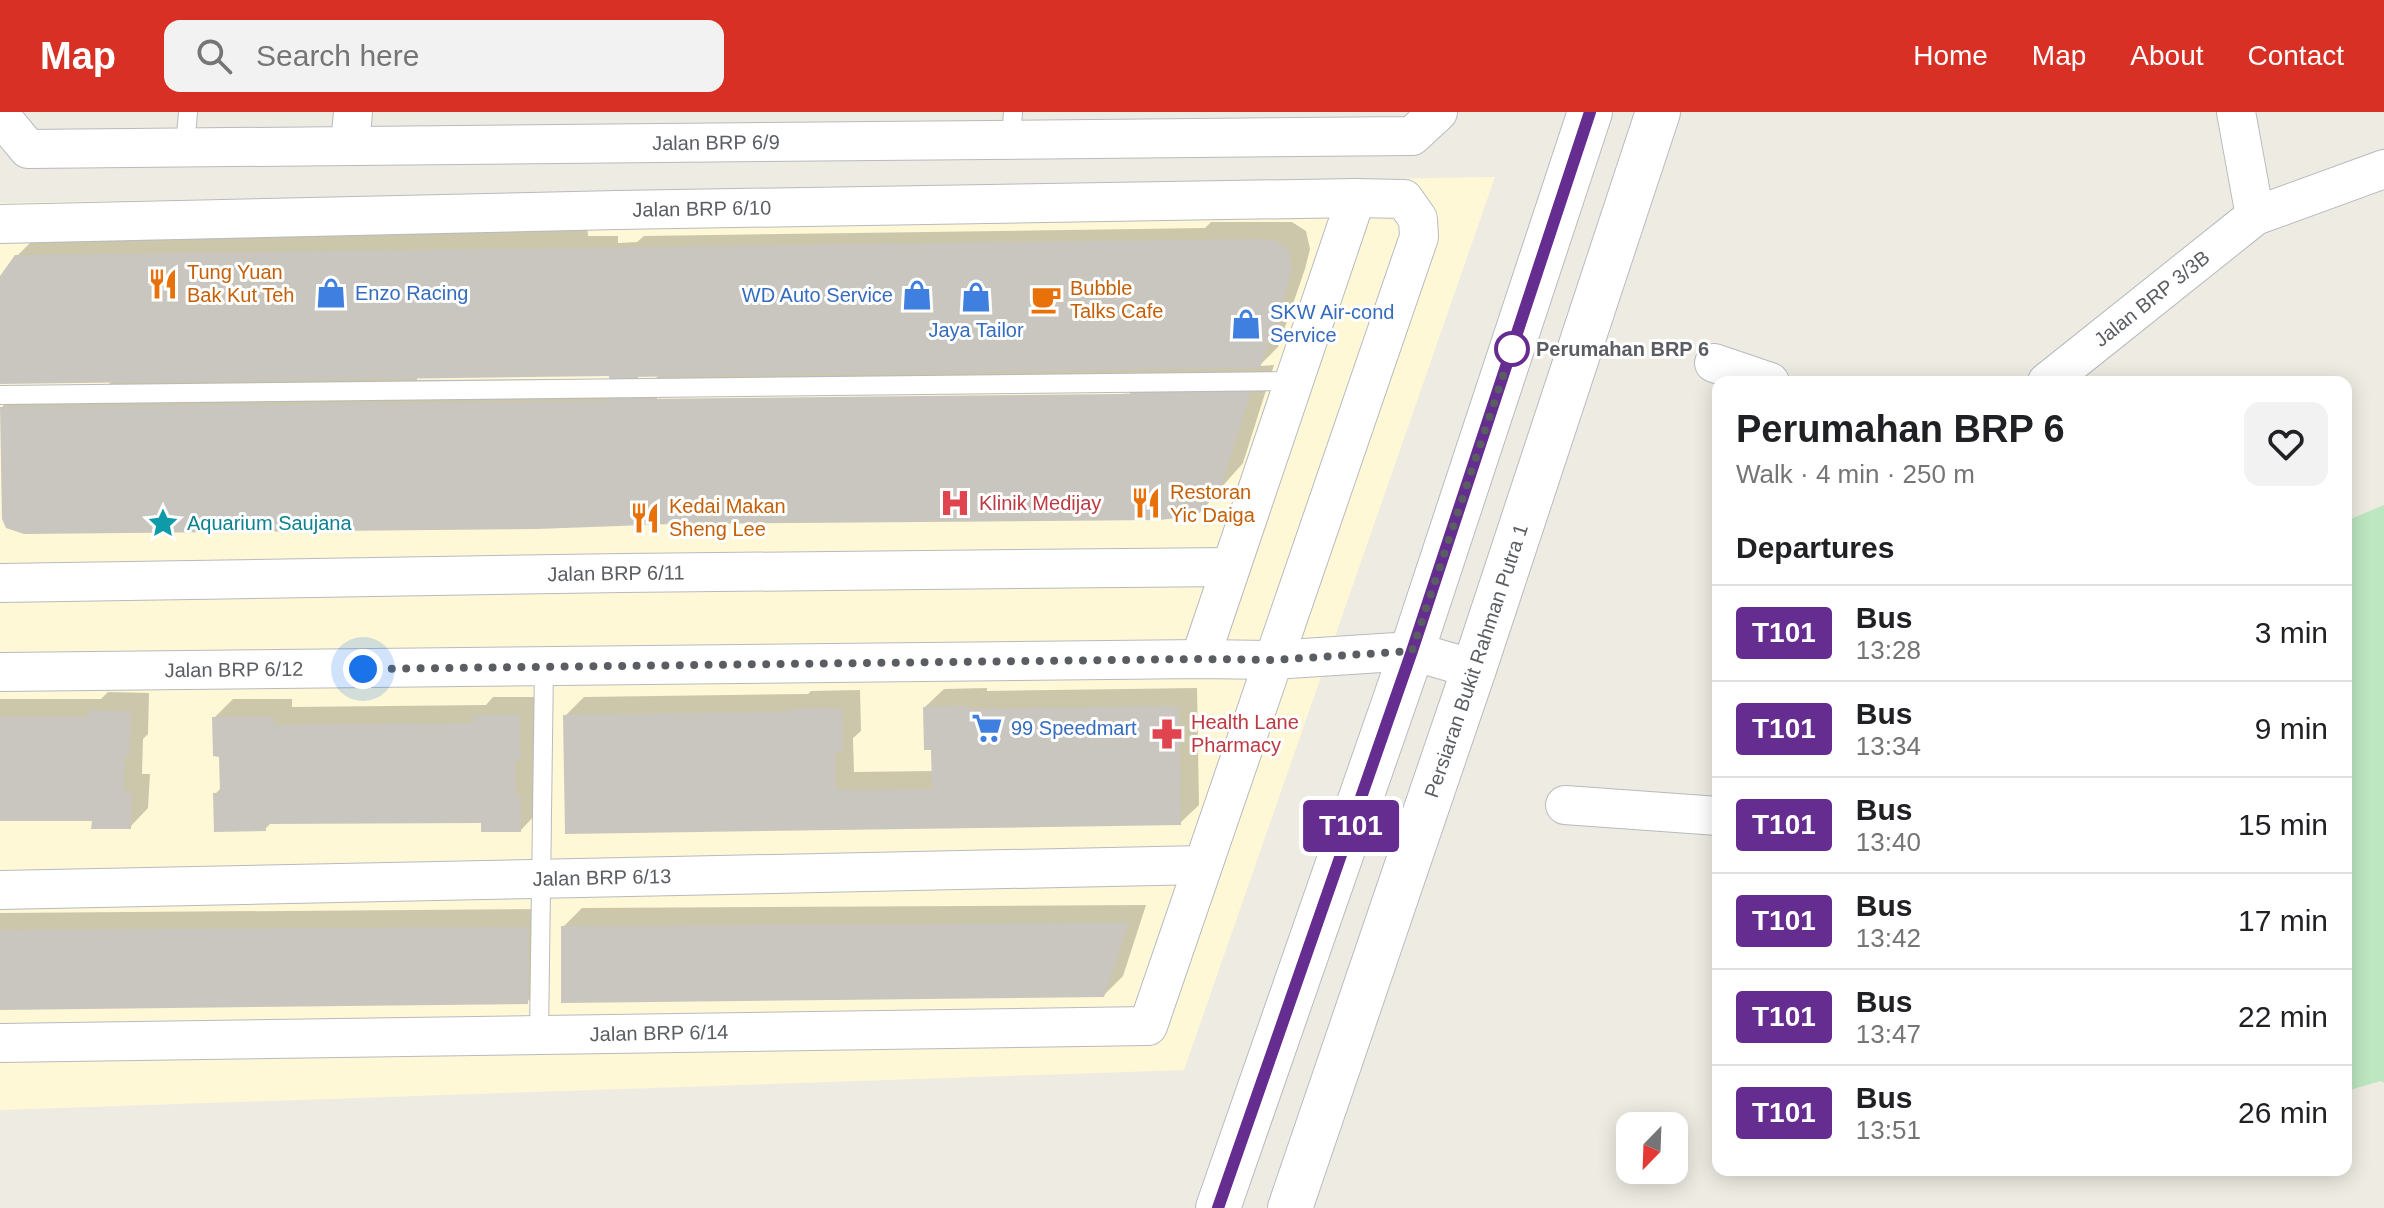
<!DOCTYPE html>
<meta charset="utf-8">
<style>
:root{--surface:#fff;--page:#f2f2f2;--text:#202124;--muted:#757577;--line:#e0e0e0;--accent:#d93025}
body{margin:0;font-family:Helvetica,sans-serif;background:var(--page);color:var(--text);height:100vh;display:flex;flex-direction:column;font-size:30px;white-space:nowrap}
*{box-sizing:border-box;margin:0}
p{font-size:26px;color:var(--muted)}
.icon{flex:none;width:44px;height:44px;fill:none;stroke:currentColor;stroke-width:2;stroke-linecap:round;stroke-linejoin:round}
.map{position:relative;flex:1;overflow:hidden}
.panel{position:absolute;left:1712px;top:264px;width:640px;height:800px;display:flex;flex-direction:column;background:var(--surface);border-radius:16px;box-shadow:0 4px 20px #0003}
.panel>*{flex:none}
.badge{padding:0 16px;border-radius:6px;font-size:28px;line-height:52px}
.needle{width:52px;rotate:203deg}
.fabs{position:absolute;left:1616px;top:1000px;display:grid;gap:16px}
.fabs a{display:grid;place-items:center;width:72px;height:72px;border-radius:16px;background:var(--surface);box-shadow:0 4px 20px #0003;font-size:40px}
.you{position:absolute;width:40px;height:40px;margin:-20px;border:6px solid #fff;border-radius:50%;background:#1a73e8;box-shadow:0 0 0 12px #1a73e833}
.map>.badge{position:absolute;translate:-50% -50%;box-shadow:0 0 0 4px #fff}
h2{padding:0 24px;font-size:30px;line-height:72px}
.round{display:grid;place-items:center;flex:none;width:84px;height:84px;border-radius:16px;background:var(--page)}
.summary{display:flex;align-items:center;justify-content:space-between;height:136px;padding:0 24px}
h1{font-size:38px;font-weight:700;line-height:60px}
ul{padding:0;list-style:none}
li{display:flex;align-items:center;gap:24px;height:96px;padding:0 24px;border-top:2px solid var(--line)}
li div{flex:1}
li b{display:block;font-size:30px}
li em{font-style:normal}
li .badge{min-width:88px;font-weight:700;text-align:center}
header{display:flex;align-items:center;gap:48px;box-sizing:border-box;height:112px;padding:0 40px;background:var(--accent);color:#fff}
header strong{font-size:38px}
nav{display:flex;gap:44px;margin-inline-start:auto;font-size:28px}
.search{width:560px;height:72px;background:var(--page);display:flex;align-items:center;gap:20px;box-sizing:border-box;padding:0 28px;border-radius:16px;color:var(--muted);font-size:30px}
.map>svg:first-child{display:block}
</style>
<header>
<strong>Map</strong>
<div class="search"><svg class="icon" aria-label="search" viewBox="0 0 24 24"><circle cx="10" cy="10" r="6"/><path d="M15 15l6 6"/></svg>Search here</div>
<nav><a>Home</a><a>Map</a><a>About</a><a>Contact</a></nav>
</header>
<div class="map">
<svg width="2384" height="1096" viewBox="0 0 2384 1096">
<rect width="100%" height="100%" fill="#eeece2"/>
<!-- commercial -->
<polygon fill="#fff8d6" points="1495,65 1184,958 0,998 0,91"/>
<!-- green -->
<polygon fill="#bde7c0" points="2384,393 2384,971 2381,969 2346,979 2346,409"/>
<!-- shadow -->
<g fill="#0003" fill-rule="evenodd">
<path d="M 1211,110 L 1292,110 L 1306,119 L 1310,137 L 1305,157 L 1278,235 L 1259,254 L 1274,253 L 1243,351 L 1220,377 L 1,296 L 20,277 L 104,277 L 112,269 L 0,168 L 17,144 L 36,125 L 587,113 L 588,124 L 618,124 L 618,131 L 637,130 L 644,124 L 1205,116 ZM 611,259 L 611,267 L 417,268 L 417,264 ZM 638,262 L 660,262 L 638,284 ZM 1130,280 L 1130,284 L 657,288 L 657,284 Z"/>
<polygon points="987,576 987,579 1197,576 1199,693 1180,711 567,720 565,604 584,585 808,582 811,579 860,578 861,619 853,626 854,660 934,659 925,595 944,577"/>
<polygon points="108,580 149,581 148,622 143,627 142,662 150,662 148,696 130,715 94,707 0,707 0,587 101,587"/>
<polygon points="493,585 538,585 539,627 534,632 534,666 539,699 521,718 483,709 272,710 265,717 215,682 222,675 221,643 214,606 233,587 292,587 292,595 486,593"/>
<polygon points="1146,793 1123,864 1104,883 563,815 582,796"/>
<polygon points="546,797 546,871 527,890 0,896 0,801"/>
</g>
<!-- building -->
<g fill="#c9c6bf">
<polygon points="1258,127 1273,128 1288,137 1292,156 1287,177 1260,256 633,265 633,287 1120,282 1252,276 1220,378 1197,404 1159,408 673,412 537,417 24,422 6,416 2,407 0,295 610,289 609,264 0,272 0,164 15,143"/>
<polygon points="969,594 969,597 1179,594 1181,713 565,722 563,603 790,600 790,597 842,596 843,639 835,640 836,678 932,677 931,638 924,638 923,595"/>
<polygon points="88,598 131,599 130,643 125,642 124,680 132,680 131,717 91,717 92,709 0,709 0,605 88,605"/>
<polygon points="473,603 520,603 521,648 516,648 516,684 521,684 521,720 481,720 481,711 266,712 266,719 214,720 213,681 220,681 219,645 213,644 212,605 274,605 274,613 473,611"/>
<polygon points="1129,811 1104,885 561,891 561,814"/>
<polygon points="528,815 528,892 0,898 0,818"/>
</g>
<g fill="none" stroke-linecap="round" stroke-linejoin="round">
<!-- lane casing -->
<g stroke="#b7babf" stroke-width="20">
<g id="lane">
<polyline points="1011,26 1013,0"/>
<polyline points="185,35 188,0"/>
<polyline points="0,283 1294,269"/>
<polyline points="539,923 544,555"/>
</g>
</g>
<!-- street casing -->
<g stroke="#b7babf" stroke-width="40">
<g id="street">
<polyline points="2236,0 2255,104"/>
<path id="s1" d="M 0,3 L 28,37 L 1412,24 L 1438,0"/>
<polyline points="350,34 353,0"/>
<path id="s2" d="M 0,112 L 617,98 L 1356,86 L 1404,87 L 1418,107 L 1419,125 L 1148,914 L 0,931"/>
<polyline points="1714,251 1770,270"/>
<path id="s3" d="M 2047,270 L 2255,104 L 2384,57"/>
<path id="s4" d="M 0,471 L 623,461 L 1231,455"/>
<polyline points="1200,547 1356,86"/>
<path id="s5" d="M 0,560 L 1200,547 L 1273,548 L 1412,539 L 1474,557"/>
<polyline points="1565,693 1718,704"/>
<path id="s6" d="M 0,778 L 1203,753"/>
</g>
</g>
<!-- secondary casing -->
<g stroke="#b8bbc1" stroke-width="46">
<g id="secondary">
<polyline points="1218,1096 1412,539 1590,0"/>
<path id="s7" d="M 1290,1096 L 1474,557 L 1658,0"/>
</g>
</g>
<!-- lane -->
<use href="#lane" stroke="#fff" stroke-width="18"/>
<!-- street -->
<use href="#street" stroke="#fff" stroke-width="38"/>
<!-- secondary -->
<use href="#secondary" stroke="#fff" stroke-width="44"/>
</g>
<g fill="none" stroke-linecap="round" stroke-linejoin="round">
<!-- line casing -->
<g stroke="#fff" stroke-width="18">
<polyline id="line" points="1218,1096 1412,539 1590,0"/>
</g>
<!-- line -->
<use href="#line" stroke="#662d91" stroke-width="12"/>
<!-- walk -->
<polyline stroke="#5a5e63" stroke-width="8" stroke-dasharray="0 14.4" points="363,557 1200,547 1273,548 1412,539 1512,237"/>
</g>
<!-- icons -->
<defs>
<g id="restaurant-bare" transform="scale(2.4)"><path d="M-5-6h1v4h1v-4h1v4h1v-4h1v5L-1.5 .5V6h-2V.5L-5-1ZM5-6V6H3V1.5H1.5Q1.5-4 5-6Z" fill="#e8710a" stroke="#fff" stroke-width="2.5" paint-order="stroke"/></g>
<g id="shop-bare" transform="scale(2.4)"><path d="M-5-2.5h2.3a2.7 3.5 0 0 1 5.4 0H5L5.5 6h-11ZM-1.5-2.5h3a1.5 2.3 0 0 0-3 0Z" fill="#3f7fe0" stroke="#fff" stroke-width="2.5" paint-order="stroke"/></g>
<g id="cafe-bare" transform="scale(2.4)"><path d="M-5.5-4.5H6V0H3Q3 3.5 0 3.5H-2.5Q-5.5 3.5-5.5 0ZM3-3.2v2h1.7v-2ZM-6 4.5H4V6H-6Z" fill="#e8710a" stroke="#fff" stroke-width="2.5" paint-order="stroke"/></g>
<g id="hospital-bare" transform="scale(2.4)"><path d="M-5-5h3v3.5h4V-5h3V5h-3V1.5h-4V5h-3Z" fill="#e0444e" stroke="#fff" stroke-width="2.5" paint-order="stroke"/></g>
<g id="sight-bare" transform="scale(2.4)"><path d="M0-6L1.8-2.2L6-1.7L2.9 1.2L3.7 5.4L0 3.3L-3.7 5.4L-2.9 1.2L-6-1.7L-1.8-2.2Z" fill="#0f9aa8" stroke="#fff" stroke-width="2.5" paint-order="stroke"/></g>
<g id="supermarket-bare" transform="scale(2.4)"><path d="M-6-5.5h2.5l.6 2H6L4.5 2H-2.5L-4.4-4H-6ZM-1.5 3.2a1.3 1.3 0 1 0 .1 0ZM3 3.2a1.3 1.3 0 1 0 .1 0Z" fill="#3f7fe0" stroke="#fff" stroke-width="2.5" paint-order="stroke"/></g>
<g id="pharmacy-bare" transform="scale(2.4)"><path d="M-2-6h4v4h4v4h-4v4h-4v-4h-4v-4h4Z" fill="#e0444e" stroke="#fff" stroke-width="2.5" paint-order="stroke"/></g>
</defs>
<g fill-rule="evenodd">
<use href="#restaurant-bare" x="163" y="172"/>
<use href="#shop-bare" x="331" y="181"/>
<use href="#shop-bare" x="917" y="183"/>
<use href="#shop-bare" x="976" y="185"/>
<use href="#cafe-bare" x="1046" y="187"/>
<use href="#shop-bare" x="1246" y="212"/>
<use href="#hospital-bare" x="955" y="391"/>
<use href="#restaurant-bare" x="1146" y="391"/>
<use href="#restaurant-bare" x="645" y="406"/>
<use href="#sight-bare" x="163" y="411"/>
<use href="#supermarket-bare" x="987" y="616"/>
<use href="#pharmacy-bare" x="1167" y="622"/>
</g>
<!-- markers -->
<circle fill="#fff" stroke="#662d91" stroke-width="4" cx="1512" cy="237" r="16"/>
<g text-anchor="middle" stroke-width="6" stroke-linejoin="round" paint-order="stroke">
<!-- street labels -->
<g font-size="20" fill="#5a5e63" stroke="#fff">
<text dy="7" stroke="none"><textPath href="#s1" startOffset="732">Jalan BRP 6/9</textPath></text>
<text dy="7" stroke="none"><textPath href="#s2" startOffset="702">Jalan BRP 6/10</textPath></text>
<text dy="7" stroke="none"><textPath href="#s3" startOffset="134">Jalan BRP 3/3B</textPath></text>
<text dy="7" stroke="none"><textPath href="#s4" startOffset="616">Jalan BRP 6/11</textPath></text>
<text dy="7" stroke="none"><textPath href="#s7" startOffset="578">Persiaran Bukit Rahman Putra 1</textPath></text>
<text dy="7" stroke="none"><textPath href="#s5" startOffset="234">Jalan BRP 6/12</textPath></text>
<text dy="7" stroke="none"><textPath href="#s6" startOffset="602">Jalan BRP 6/13</textPath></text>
<text transform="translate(659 921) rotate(-1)" y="7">Jalan BRP 6/14</text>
</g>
<!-- food labels -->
<g font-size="20" fill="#c56008" stroke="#fff" text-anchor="start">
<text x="187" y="167">Tung Yuan<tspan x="187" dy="23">Bak Kut Teh</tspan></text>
<text x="1070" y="183">Bubble<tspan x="1070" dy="23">Talks Cafe</tspan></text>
<text x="1170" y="387">Restoran<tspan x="1170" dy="23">Yic Daiga</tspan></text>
<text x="669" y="401">Kedai Makan<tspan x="669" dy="23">Sheng Lee</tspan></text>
</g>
<!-- shop labels -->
<g font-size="20" fill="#366cbe" stroke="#fff" text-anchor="start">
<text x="355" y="188">Enzo Racing</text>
<text x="893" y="190" text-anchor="end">WD Auto Service</text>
<text x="1270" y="207">SKW Air-cond<tspan x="1270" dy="23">Service</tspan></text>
<text x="976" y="225" text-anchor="middle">Jaya Tailor</text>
<text x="1011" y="623">99 Speedmart</text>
</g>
<!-- stop labels -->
<g font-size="20" font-weight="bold" fill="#5a5e63" stroke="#fff" text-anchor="start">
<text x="1536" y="244">Perumahan BRP 6</text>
</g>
<!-- health labels -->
<g font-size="20" fill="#be3a42" stroke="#fff" text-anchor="start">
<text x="979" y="398">Klinik Medijay</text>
<text x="1191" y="617">Health Lane<tspan x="1191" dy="23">Pharmacy</tspan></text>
</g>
<!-- culture labels -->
<g font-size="20" fill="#0d838f" stroke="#fff" text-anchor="start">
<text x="187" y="418">Aquarium Saujana</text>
</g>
</g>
</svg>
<div class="fabs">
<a><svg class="needle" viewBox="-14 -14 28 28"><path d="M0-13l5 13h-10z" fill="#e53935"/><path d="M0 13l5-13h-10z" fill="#757577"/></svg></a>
</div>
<div class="you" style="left:363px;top:557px"></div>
<b class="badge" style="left:1351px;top:714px;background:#662d91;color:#fff">T101</b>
<section class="panel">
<div class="summary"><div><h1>Perumahan BRP 6</h1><p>Walk · 4 min · 250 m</p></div><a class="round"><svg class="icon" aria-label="heart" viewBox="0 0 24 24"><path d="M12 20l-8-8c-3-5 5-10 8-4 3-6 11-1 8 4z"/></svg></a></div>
<h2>Departures</h2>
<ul>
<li><span class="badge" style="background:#662d91;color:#fff">T101</span><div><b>Bus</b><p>13:28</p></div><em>3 min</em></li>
<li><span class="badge" style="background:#662d91;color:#fff">T101</span><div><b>Bus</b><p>13:34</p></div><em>9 min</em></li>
<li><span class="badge" style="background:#662d91;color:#fff">T101</span><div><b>Bus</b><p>13:40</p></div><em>15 min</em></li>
<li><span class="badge" style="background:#662d91;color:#fff">T101</span><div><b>Bus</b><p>13:42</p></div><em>17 min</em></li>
<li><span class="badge" style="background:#662d91;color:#fff">T101</span><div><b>Bus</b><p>13:47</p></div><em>22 min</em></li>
<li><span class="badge" style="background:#662d91;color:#fff">T101</span><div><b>Bus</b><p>13:51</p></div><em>26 min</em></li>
</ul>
</section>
</div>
